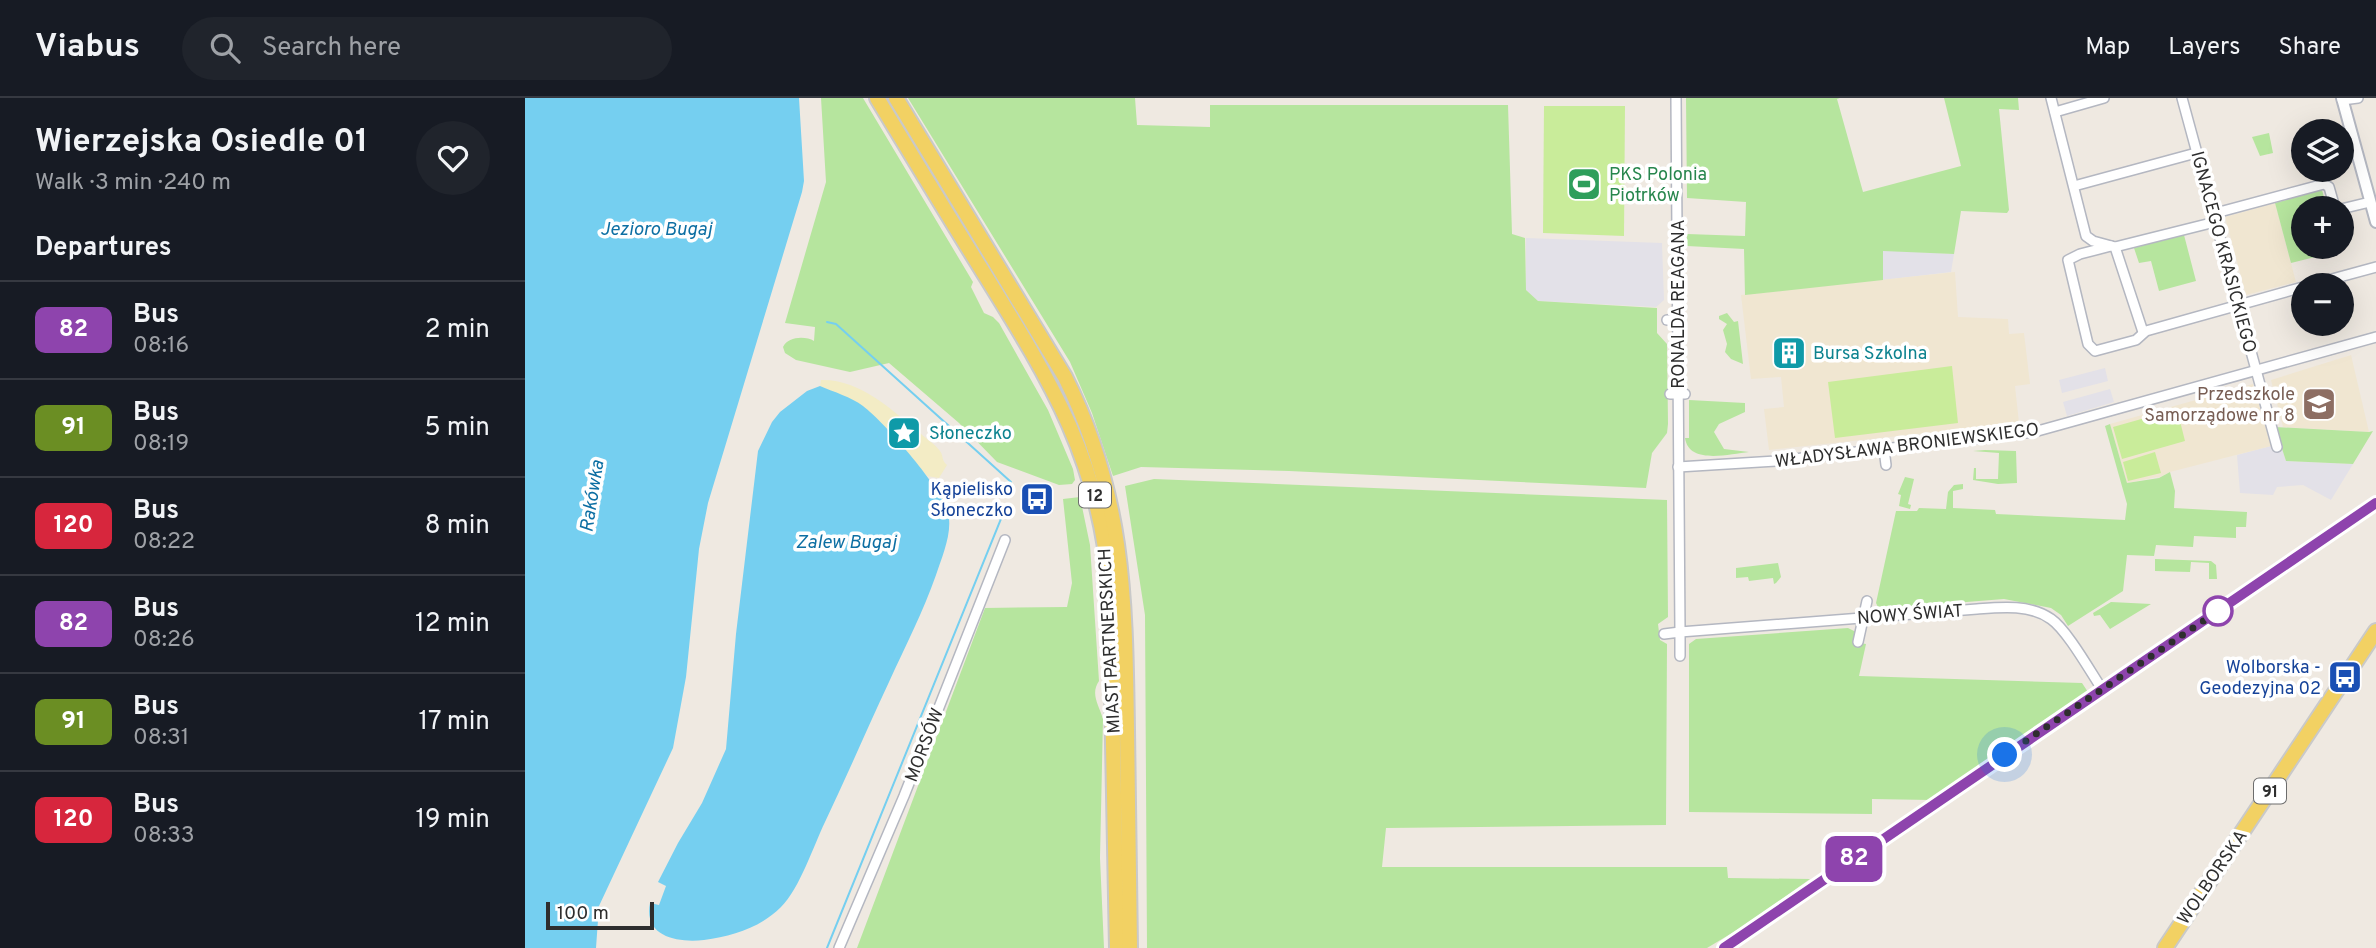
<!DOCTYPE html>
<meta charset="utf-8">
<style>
:root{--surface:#171b24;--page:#20242c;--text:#f1f3f6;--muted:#9ea1a6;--line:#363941}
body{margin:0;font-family:Overpass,sans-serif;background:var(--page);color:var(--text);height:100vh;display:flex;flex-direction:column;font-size:26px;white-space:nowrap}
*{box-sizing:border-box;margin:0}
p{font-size:23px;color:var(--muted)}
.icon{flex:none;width:38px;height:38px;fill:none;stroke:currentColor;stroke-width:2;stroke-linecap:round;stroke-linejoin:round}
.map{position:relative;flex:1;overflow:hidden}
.drawer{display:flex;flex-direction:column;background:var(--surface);width:525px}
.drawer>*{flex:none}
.badge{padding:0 14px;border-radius:10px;font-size:24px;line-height:46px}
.tools{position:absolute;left:1766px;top:21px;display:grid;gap:14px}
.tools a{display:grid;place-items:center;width:63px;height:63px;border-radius:50%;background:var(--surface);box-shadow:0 7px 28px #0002;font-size:35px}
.scale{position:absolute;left:21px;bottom:18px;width:108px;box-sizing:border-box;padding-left:7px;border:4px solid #2e2e2e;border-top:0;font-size:19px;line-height:24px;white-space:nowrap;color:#2e2e2e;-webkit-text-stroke:5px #fff;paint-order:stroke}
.you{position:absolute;width:35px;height:35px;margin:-18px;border:5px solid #fff;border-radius:50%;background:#1a73e8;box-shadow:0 0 0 10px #1a73e833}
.map>.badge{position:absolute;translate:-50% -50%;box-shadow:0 0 0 4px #fff}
h2{padding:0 35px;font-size:26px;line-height:63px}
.round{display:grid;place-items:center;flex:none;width:74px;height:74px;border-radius:37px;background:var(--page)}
.headline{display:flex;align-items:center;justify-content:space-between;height:119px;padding:0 35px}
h1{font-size:33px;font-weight:700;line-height:52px}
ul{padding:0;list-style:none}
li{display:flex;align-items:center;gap:21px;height:98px;padding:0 35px;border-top:2px solid var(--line)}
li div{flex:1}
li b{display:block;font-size:26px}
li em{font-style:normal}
li .badge{min-width:77px;font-weight:700;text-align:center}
header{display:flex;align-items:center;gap:42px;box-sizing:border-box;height:98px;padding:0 35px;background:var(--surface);border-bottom:2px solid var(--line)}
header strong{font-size:33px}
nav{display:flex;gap:38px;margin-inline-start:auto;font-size:24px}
.search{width:490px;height:63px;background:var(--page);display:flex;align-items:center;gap:18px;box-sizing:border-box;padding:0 24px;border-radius:38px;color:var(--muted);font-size:26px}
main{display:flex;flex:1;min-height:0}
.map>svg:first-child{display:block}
</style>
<header>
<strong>Viabus</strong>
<div class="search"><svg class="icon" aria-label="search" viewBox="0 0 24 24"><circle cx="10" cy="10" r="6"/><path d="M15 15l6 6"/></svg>Search here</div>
<nav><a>Map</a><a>Layers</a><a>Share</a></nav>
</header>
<main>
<section class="drawer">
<div class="headline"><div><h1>Wierzejska Osiedle 01</h1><p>Walk · 3 min · 240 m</p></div><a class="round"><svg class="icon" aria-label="heart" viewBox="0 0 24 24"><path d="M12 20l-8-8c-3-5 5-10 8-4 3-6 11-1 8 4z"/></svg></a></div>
<h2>Departures</h2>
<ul>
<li><span class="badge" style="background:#8e44ad;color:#fff">82</span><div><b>Bus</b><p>08:16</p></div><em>2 min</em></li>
<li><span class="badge" style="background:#6b8e23;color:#fff">91</span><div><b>Bus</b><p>08:19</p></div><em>5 min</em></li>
<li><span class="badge" style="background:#d7263d;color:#fff">120</span><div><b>Bus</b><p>08:22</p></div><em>8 min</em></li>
<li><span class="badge" style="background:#8e44ad;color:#fff">82</span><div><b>Bus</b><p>08:26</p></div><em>12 min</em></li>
<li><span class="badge" style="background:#6b8e23;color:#fff">91</span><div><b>Bus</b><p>08:31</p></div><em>17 min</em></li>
<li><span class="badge" style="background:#d7263d;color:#fff">120</span><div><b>Bus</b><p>08:33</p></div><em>19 min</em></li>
</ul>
</section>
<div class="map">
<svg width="1851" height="850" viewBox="0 0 1851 850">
<rect width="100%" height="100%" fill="#efe9e1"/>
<!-- industrial -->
<g fill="#e3e1e8">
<polygon points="1001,140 1137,145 1139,202 1131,209 1013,203 1001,192"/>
<polygon points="1357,152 1429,156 1426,174 1358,182"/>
<polygon points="1580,270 1583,283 1537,295 1534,282"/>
<polygon points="1585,291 1589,304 1542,318 1538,304"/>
<polygon points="1746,348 1757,350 1761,363 1828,366 1806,402 1778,387 1752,389 1748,397 1715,395 1712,357"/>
</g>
<!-- education -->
<g fill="#f0e6d1">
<polygon points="1750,105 1771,184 1721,197 1700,119"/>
<polygon points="1430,174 1433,219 1483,221 1484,236 1499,235 1505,286 1490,288 1494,325 1244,352 1239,311 1259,309 1256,279 1226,281 1216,197"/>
<polygon points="1826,257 1844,334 1758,329 1746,282"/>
<polygon points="1728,286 1746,348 1645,374 1633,380 1632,379 1602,385 1585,326"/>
</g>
<!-- green -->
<g fill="#b6e59e">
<path d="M 296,0 L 338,0 L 448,184 L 446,189 L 459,215 L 468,219 L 474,225 L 523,312 L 548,371 L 550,382 L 547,386 L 534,387 L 472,364 L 434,325 L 364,265 L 325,274 L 271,262 L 260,255 L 258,249 C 263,238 281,238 289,243 L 290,229 L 260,225 L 301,84 Z"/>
<polygon points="357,0 365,0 542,293 573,379 570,380"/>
<polygon points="383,0 610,0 612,27 685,29 685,7 983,7 987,136 1000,140 1001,192 1013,203 1132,210 1132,235 1142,246 1143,326 1142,335 1127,355 1121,390 764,373 616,369 588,378 567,315 545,264"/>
<polygon points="1161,0 1315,0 1312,1 1338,94 1436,68 1419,0 1493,0 1494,12 1474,11 1484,112 1482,115 1436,113 1429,156 1358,153 1358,182 1220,197 1219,151 1162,148 1162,136 1220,138 1221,104 1162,100"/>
<polygon points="1744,35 1748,55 1735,58 1727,39"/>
<polygon points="1797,92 1802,110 1778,110 1778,149 1812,149 1814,153 1766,165 1750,105"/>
<polygon points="1656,137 1659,137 1671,183 1634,193 1626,163 1614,165 1609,150"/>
<polygon points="1202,215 1209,224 1213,223 1218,266 1206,261 1200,254 1202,246 1198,232 1202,226 1194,221 1194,218"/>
<path d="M 1164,302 L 1220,305 L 1220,314 L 1194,326 L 1189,334 L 1199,351 L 1224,354 C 1204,356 1164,367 1160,340 L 1164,340 Z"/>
<polygon points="1585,326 1602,385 1634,380 1645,374 1650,393 1649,410 1722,414 1721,429 1711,429 1711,440 1669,438 1668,449 1631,447 1629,458 1602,457 1598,493 1543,528 1536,517 1526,510 1479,501 1354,511 1351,505 1371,413 1392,413 1394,410 1421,411 1423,394 1429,387 1438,386 1438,391 1428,393 1428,410 1470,412 1471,416 1600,422 1602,406 1580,328"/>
<polygon points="1750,329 1844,334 1848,333 1828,366 1761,363"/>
<polygon points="1460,352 1491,353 1492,385 1473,386 1448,382 1449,370 1451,370 1451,381 1473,381 1474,355 1448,353"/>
<polygon points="1380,379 1389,381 1383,406 1386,407 1385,411 1374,408 1376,397 1373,396"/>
<polygon points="629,381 1142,402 1143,519 1133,526 1135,542 1142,546 1141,727 861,730 857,769 1202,769 1203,780 1285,781 1222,826 1182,850 622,850 620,517 600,388"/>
<path d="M 555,399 L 565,447 L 574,583 C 565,596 574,607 578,621 L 575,760 L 579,850 L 332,850 L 460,510 L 542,509 L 547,485 L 538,401 Z"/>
<polygon points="1630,461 1686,463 1691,467 1692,481 1684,481 1684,465 1666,464 1665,474 1630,473"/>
<polygon points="1253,465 1256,479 1251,485 1249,486 1248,480 1224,483 1223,479 1211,480 1211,470"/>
<polygon points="1586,504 1626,506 1585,531 1575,517 1569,518 1568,515"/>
<polygon points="1323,530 1331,534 1328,544 1341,546 1334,578 1557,585 1563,594 1406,702 1347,701 1347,716 1164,714 1164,546 1171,541"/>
</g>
<!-- sand -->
<path fill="#f3ecc5" d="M 296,282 C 335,281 367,312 395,335 C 401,341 410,346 415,353 C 419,359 416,362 422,367 L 414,380 L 402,378 L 372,342 L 339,309 L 295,288 Z"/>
<!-- pitch -->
<g fill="#c9ec9a">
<polygon points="1019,8 1100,8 1099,138 1018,135"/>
<polygon points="1427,268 1433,325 1310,340 1303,284"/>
<polygon points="1652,311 1660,343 1597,361 1588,329"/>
<polygon points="1630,354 1636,375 1603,383 1598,364"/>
</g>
<!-- water -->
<g fill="#75cff0">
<polygon points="0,0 274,0 279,83 277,94 183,405 174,451 161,579 148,650 74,808 71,850 0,850"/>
<path d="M 295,288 C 309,294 326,299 338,308 C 360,325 417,390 423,415 C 428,434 417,459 411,477 C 398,514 380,549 364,584 C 342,631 322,678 300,724 C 288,749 275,790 256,809 C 235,830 208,838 179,842 C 153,845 118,839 125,805 L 134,807 L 141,788 L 133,784 L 153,745 L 177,705 L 201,651 L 211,536 L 233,353 L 247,324 L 255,314 L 282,293 Z"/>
</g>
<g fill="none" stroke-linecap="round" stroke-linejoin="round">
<!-- stream -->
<g stroke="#75cff0" stroke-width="2">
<polyline points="302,224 311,226 486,384"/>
<polyline points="302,850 482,406"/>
</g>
<!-- minor casing -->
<g stroke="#b4b7c1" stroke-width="12">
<g id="minor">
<path d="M 1151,0 L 1155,534 L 1452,511 C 1476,509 1505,506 1526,521 C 1542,532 1565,573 1577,591"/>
<polyline points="1526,0 1561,138 1568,143 1590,149 1618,234"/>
<polyline points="1657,0 1752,349"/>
<polyline points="1817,2 1833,0"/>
<polyline points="1530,14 1579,0"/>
<polyline points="1549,88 1671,55"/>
<polyline points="1816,111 1845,104"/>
<polyline points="1687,116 1799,86 1804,89 1810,110"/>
<polyline points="1586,148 1555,156 1543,162 1563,246 1570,253 1611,242 1621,233 1778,189"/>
<polyline points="1590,149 1690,124"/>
<polyline points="1785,187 1851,169"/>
<polyline points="1142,222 1153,222"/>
<polyline points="1145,296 1160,296"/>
<polyline points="1359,351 1361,367"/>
<polyline points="1153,369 1251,363 1509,334 1851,239"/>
<polyline points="1139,536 1155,534 1155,558"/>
<polyline points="1333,544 1342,503"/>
<polyline points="314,850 379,698 480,442"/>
</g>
</g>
<!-- tertiary casing -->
<g stroke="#b4b7c1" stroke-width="14">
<g id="tertiary">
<polyline points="1817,0 1851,124"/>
<polyline points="1199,850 1851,405"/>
</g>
</g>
<!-- primary casing -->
<g stroke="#c9c9c9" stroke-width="18">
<g id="primary">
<path d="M 352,0 C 386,56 420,113 455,169 C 523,279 575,359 585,492 L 592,850"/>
<path d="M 371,0 L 540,279 C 600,399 600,502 602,632 C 603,705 604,777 605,850"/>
<polyline points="1640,850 1851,533"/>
</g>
</g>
<!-- minor -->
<use href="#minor" stroke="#fff" stroke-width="9"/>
<!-- tertiary -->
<use href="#tertiary" stroke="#fff" stroke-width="10"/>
<!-- primary -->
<use href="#primary" stroke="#f2d163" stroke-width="14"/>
</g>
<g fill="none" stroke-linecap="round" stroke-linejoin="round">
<!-- line casing -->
<g stroke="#fff" stroke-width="16">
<polyline id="line" points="1199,850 1851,405"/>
</g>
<!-- line -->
<use href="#line" stroke="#8e44ad" stroke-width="10"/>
<!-- walk -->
<polyline stroke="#2e2e2e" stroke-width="7" stroke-dasharray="0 12.6" points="1480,657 1693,513"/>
</g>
<!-- icons -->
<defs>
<g id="stadium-square" transform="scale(1.75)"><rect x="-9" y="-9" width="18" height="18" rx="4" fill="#2e9e5b" stroke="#fff"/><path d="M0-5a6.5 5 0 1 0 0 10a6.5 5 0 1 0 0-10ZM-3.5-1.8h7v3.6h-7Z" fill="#fff"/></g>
<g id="building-square" transform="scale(1.75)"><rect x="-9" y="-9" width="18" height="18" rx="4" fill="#0f9aa8" stroke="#fff"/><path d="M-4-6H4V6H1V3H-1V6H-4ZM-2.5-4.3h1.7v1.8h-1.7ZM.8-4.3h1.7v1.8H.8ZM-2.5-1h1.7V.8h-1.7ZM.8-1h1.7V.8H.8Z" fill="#fff"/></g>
<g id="school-square" transform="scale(1.75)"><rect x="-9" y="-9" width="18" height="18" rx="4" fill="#8d6e63" stroke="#fff"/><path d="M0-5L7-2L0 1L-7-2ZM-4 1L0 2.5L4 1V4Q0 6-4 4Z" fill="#fff"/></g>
<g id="sight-square" transform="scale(1.75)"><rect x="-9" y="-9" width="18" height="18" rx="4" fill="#0f9aa8" stroke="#fff"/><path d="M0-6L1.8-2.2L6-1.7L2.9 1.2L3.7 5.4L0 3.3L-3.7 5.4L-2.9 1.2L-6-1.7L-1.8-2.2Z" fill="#fff"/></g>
<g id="bus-square" transform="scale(1.75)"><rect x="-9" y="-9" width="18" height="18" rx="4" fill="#1a4fb4" stroke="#fff"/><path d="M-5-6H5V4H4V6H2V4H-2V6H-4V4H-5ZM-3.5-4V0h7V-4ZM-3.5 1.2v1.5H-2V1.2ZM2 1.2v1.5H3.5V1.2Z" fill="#fff"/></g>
</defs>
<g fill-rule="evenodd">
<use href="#stadium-square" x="1059" y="86"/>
<use href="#building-square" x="1264" y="255"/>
<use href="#school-square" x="1794" y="306"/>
<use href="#sight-square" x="379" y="335"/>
<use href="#bus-square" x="512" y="401"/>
<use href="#bus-square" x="1820" y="579"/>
</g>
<!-- markers -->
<circle fill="#fff" stroke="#8e44ad" stroke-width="3.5" cx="1693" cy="513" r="14"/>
<g text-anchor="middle" stroke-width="7" stroke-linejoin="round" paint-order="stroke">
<!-- shield labels -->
<g fill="#fff" stroke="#6d6d6d" stroke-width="2">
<rect x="554" y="384.5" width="32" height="25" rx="5"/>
<rect x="1729" y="680.5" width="32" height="25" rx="5"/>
</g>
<g font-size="16" font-weight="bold" fill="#2e2e2e">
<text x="570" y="403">12</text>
<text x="1745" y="699">91</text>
</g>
<!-- leisure labels -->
<g font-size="18" fill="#27864d" stroke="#fff" text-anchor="start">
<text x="1084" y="82">PKS Polonia<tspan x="1084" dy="21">Piotrków</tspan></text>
</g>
<!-- street labels -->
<g font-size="18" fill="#2e2e2e" stroke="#fff">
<text transform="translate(1699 154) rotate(75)" y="6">IGNACEGO KRASICKIEGO</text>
<text transform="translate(1153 206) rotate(-90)" y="6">RONALDA REAGANA</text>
<text transform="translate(1382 347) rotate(-7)" y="6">WŁADYSŁAWA BRONIEWSKIEGO</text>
<text transform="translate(1385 516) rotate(-4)" y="6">NOWY ŚWIAT</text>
<text transform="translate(584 543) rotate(-93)" y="6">MIAST PARTNERSKICH</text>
<text transform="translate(399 647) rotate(-69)" y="6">MORSÓW</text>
<text transform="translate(1687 779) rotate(-56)" y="6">WOLBORSKA</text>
</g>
<!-- culture labels -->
<g font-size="18" fill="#0d838f" stroke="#fff" text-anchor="start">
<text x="1288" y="261">Bursa Szkolna</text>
<text x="404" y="341">Słoneczko</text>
</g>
<!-- education labels -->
<g font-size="18" fill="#785e54" stroke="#fff" text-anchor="end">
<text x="1770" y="302">Przedszkole<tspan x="1770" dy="21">Samorządowe nr 8</tspan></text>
</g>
<!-- transit labels -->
<g font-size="18" fill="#164399" stroke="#fff" text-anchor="end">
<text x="488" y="397">Kąpielisko<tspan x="488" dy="21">Słoneczko</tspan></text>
<text x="1796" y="575">Wolborska -<tspan x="1796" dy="21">Geodezyjna 02</tspan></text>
</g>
<!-- water labels -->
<g font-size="19" font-style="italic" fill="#0d6fa3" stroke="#fff">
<text x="131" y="137">Jezioro Bugaj</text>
<text transform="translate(66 398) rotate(-81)" y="7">Rakówka</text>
<text x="321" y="450">Zalew Bugaj</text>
</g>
</g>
</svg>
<div class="tools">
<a><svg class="icon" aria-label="layers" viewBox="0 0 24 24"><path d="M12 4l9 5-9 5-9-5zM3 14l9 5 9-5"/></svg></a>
<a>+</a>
<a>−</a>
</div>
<div class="scale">100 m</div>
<div class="you" style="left:1480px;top:657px"></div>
<b class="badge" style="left:1329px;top:761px;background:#8e44ad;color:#fff">82</b>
</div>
</main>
